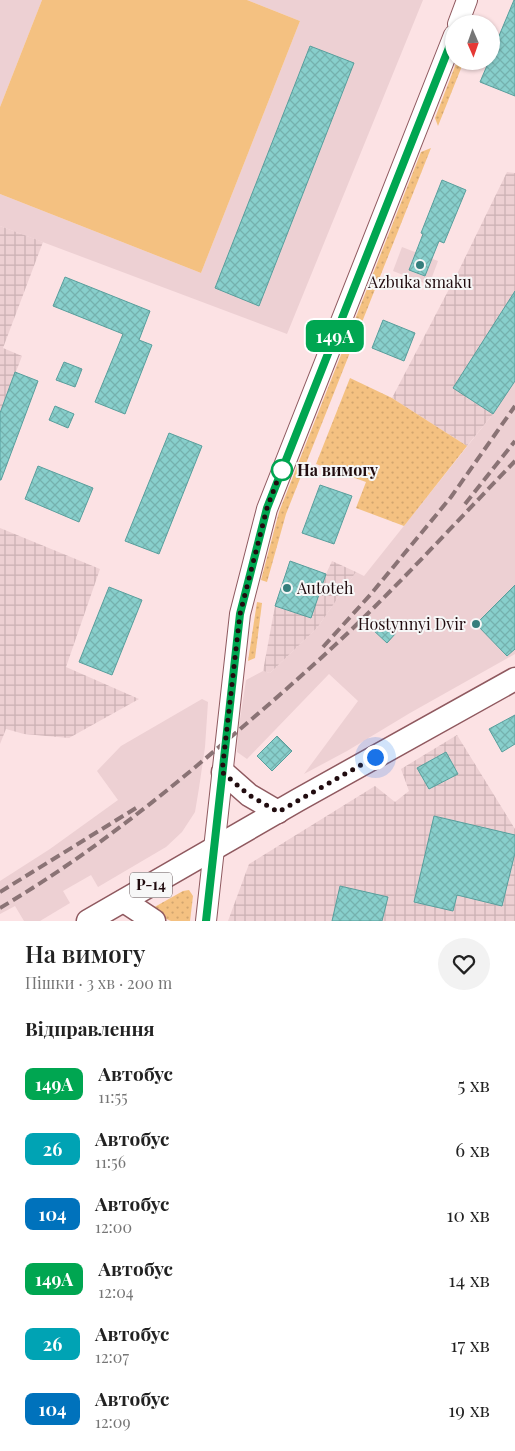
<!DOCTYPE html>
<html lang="uk">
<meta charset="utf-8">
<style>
:root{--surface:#fff;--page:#f2f2f2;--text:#222;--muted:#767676}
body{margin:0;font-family:"Playfair Display",serif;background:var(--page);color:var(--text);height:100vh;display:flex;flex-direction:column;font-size:19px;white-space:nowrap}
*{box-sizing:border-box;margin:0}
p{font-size:16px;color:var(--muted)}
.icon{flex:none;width:28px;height:28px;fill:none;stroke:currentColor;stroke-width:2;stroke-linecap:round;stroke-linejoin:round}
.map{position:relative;height:921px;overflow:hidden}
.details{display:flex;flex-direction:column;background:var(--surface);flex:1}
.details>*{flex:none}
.badge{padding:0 10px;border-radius:8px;font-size:18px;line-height:32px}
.needle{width:32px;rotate:178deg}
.tools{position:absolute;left:445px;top:15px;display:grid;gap:10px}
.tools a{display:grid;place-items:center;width:55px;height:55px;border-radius:50%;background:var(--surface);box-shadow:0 1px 4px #0004;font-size:25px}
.you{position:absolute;width:25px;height:25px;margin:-12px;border:4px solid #fff;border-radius:50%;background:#1a73e8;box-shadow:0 0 0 8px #1a73e833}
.map>.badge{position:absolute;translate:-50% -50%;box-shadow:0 0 0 2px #fff}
h2{padding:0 25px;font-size:19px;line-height:45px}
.round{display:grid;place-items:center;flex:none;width:52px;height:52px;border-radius:26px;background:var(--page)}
.summary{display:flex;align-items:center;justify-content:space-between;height:85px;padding:0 25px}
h1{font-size:24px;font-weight:600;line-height:38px}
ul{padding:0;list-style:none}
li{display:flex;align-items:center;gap:15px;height:65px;padding:0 25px}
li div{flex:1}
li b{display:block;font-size:19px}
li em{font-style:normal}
li .badge{min-width:55px;font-weight:700;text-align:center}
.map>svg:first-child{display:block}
</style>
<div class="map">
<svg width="515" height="921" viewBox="0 0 515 921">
<defs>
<pattern id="industrial-grid" width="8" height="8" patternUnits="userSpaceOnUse" patternTransform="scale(1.25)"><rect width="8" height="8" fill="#edd0d3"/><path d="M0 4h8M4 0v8" fill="none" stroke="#cbb1b4"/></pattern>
<pattern id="grass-dots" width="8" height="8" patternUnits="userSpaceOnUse" patternTransform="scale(1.25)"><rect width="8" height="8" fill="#f4c181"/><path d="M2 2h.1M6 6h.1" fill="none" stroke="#d1a56e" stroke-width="1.8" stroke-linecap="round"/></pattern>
<pattern id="building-cross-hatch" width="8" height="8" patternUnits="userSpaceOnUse" patternTransform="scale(1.25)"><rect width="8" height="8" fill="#88cfcc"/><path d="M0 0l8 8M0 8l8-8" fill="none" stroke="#75b1ae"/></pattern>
</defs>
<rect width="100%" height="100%" fill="#fce2e4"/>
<!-- built -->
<g fill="#edd0d3">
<polygon points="0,0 42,0 0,107"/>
<polygon points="247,0 423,0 287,334 0,226 0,194 201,273 300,21"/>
<polygon points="402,247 438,261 429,285 393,271"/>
<polygon points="515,381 515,654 410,713 347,751 304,774 358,701 329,674 247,759 237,752 238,732 246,680 263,671 270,673 317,628 356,572 364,576 493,414"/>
<polygon points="202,699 208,702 205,747 199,788 195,812 182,832 166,847 98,887 91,875 63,891 70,903 40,921 24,921 15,906 0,914 0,881 50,849 118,800 97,771 121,746"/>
</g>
<!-- industrial -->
<g fill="url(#industrial-grid)">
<polygon points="507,172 515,173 515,381 493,414 467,446 392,398 459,270"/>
<polygon points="0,226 43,242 3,348 22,356 0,413"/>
<polygon points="0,528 100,569 66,667 139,699 69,738 24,734 6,729 0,744"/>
<polygon points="290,561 326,574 332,561 356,572 317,628 270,673 263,671 275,606"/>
<polygon points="457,735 515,829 515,921 228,921 249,864 375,786 395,802 409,791 401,769"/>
</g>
<!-- grass -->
<g fill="url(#grass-dots)">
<polygon points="457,61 464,61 438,126 435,118"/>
<polygon points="431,148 286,514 267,582 261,580 279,512 421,152"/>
<polygon points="350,378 392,398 467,446 404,526 356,508 366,482 316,464"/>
<polygon points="257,602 262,603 255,658 248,661"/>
<polygon points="189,890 193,896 190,921 171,921 151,912 151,909 183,891"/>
</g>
<!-- garden -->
<polygon fill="#f4c181" points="42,0 247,0 300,21 201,273 0,194 0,107"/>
<!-- building -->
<g fill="url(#building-cross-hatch)" stroke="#589e9c">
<polygon points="514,0 515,0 515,96 480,82 489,61 491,61 491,55"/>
<polygon points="310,46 354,63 259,306 215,288"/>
<polygon points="442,180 466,190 444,243 439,241 425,276 409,270 423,234 421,233"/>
<polygon points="65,277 150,311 139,340 152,345 125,414 95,402 123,334 53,306"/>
<polygon points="515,291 515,381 493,414 453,388"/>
<polygon points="383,320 415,333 404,361 372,348"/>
<polygon points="64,362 82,369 75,387 56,380"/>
<polygon points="15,372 38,381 1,480 0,480 0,413"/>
<polygon points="55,406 74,414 68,428 49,420"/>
<polygon points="169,433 202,446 159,554 125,541"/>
<polygon points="38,466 93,488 79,522 25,499"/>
<polygon points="320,485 352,496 334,544 302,533"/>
<polygon points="290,561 326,574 311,618 275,606"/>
<polygon points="515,585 515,649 507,656 476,624"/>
<polygon points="109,587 142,600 112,675 79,662"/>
<polygon points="381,619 396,633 387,643 372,629"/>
<polygon points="515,715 515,744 502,752 489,729"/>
<polygon points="277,736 292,751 272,771 257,756"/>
<polygon points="446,752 458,774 429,789 417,768"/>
<polygon points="434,816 515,835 515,853 502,906 457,895 453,911 414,902"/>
<polygon points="340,886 388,897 382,921 332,921"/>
</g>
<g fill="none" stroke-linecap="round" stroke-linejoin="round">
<!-- secondary casing -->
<g stroke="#8f595f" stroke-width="22">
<g id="secondary">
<polyline points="458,24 467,0"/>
<polyline points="206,921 240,614 267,509 454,35"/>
</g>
</g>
<!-- primary casing -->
<g stroke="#8f595f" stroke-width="25">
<g id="primary">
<polyline points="223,772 249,795 278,812"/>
<polyline points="124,901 154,921"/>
<polyline points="88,921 298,800 515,679"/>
</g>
</g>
<!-- secondary -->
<use href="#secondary" stroke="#fff" stroke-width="20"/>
<!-- primary -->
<use href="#primary" stroke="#fff" stroke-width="22"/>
<!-- rail -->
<g stroke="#8a7375" stroke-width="4" stroke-dasharray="10 5" stroke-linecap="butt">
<polyline points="465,504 515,441"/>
<polyline points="323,647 371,594 451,497 515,406"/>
<polyline points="0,892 136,808"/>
<path d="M 0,908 C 78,862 150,806 219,747 C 264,709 309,670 352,629 C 408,575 461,517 515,461"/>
</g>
</g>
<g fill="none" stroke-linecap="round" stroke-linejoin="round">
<!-- line casing -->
<g stroke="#fff" stroke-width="11">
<polyline id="line" points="206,921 240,614 267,508 454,35"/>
</g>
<!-- line -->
<use href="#line" stroke="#00a651" stroke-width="8"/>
<!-- walk -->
<polyline stroke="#210c0f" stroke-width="5" stroke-dasharray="0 9" points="282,470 282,468 267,508 240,614 222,772 249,795 278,812 375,757"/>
</g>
<!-- markers -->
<g fill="#357e7c" stroke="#f7f7f7" stroke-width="2">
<circle cx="420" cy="265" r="5"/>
<circle cx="287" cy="588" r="5"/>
<circle cx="476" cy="624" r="5"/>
</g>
<circle fill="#fff" stroke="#00a651" stroke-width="2.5" cx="282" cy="470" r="10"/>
<g text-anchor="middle" stroke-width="4" stroke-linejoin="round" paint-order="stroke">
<!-- shield labels -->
<rect fill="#f7f7f7" stroke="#615255" stroke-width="1" x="130" y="872.5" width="42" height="25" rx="4"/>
<g font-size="15" font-weight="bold" fill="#210c0f">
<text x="151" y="890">Р-14</text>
</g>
<!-- poi labels -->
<g font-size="16" fill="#210c0f" stroke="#f7f7f7">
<text x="420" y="288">Azbuka smaku</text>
<text x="297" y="594" text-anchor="start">Autoteh</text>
<text x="466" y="630" text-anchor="end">Hostynnyi Dvir</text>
</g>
<!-- stop labels -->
<g font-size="16" font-weight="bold" fill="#210c0f" stroke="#f7f7f7" text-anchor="start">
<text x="297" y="476">На вимогу</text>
</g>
</g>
</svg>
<div class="tools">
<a><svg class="needle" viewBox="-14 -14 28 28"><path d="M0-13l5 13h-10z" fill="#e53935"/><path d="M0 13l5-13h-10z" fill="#767676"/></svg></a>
</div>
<div class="you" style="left:375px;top:757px"></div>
<b class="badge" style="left:335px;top:336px;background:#00a651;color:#fff">149А</b>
</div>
<section class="details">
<div class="summary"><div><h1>На вимогу</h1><p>Пішки · 3 хв · 200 m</p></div><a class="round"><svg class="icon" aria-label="heart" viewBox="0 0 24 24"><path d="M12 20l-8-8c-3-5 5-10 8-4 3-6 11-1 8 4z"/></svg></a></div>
<h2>Відправлення</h2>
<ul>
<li><span class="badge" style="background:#00a651;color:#fff">149А</span><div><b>Автобус</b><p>11:55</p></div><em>5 хв</em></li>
<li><span class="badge" style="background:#00a3b4;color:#fff">26</span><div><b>Автобус</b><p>11:56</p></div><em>6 хв</em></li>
<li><span class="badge" style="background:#0072bc;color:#fff">104</span><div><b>Автобус</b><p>12:00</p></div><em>10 хв</em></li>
<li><span class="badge" style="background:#00a651;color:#fff">149А</span><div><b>Автобус</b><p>12:04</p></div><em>14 хв</em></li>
<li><span class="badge" style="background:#00a3b4;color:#fff">26</span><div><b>Автобус</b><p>12:07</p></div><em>17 хв</em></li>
<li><span class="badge" style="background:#0072bc;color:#fff">104</span><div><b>Автобус</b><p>12:09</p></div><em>19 хв</em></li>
</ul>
</section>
